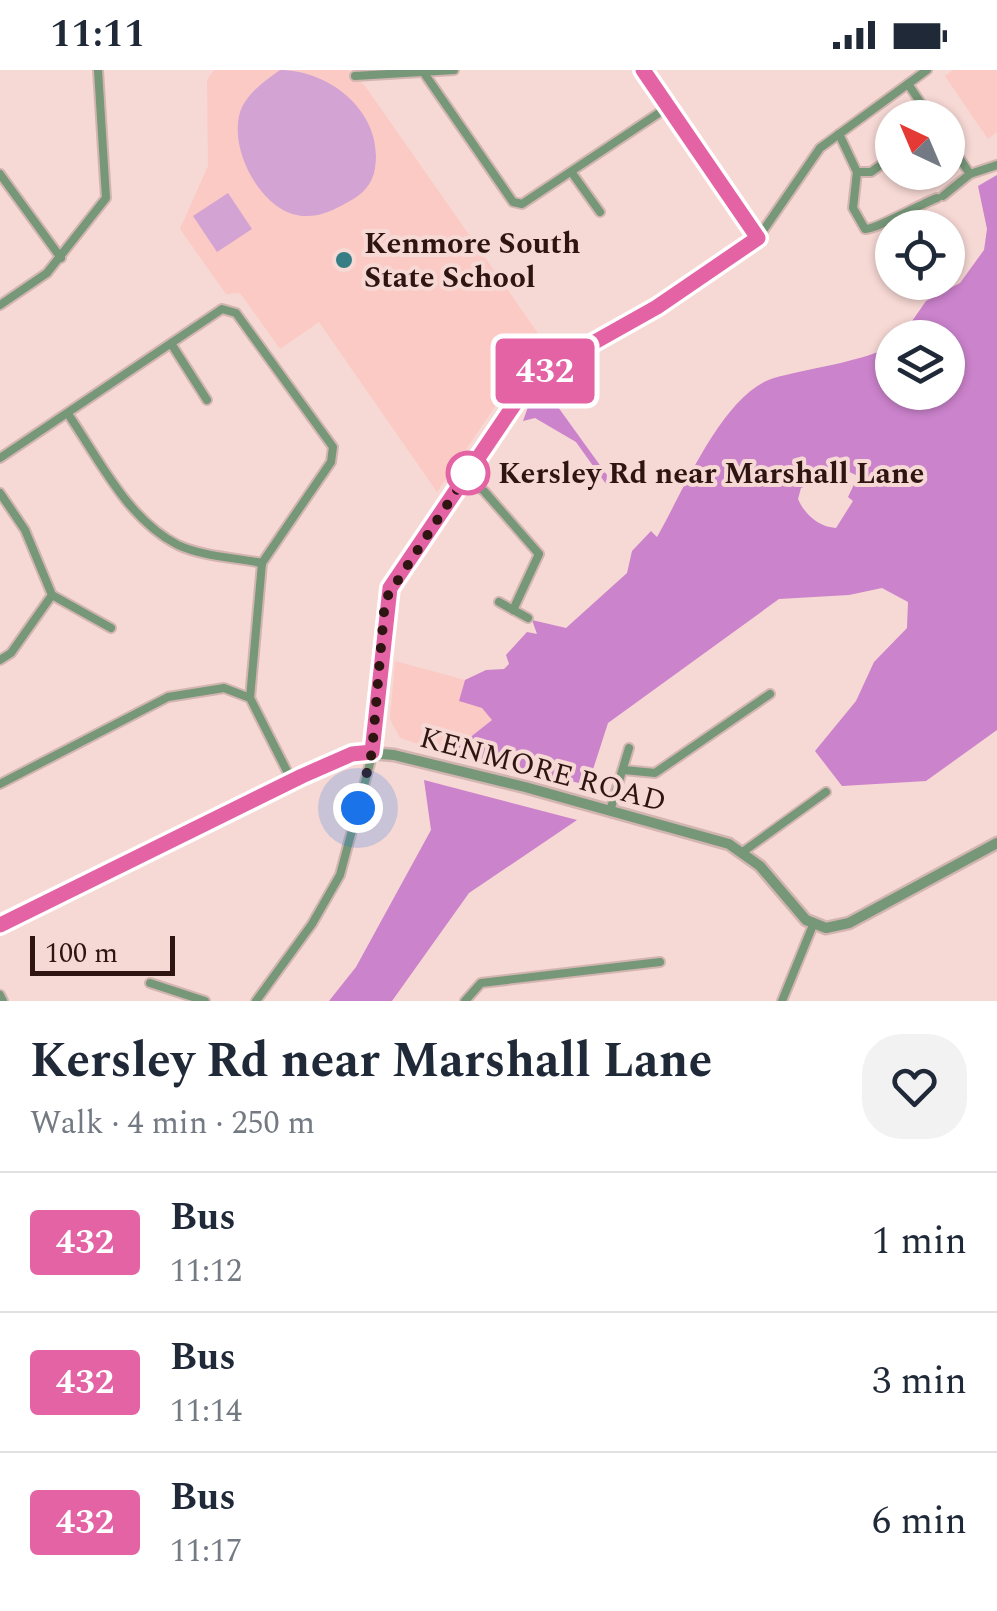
<!DOCTYPE html>
<meta charset="utf-8">
<style>
:root{--surface:#fff;--page:#f2f2f3;--text:#1f2937;--muted:#747a83;--line:#e0e1e3}
body{margin:0;font-family:Spectral,serif;background:var(--page);color:var(--text);height:100vh;display:flex;flex-direction:column;font-size:38px;white-space:nowrap}
*{box-sizing:border-box;margin:0}
p{font-size:32px;color:var(--muted)}
.icon{flex:none;width:55px;height:55px;fill:none;stroke:currentColor;stroke-width:2;stroke-linecap:round;stroke-linejoin:round}
.map{position:relative;height:931px;overflow:hidden}
.sheet{display:flex;flex-direction:column;background:var(--surface);flex:1}
.sheet>*{flex:none}
.badge{padding:0 20px;border-radius:8px;font-size:35px;line-height:65px}
.needle{width:65px;rotate:316deg}
.fabs{position:absolute;left:875px;top:30px;display:grid;gap:20px}
.fabs a{display:grid;place-items:center;width:90px;height:90px;border-radius:50%;background:var(--surface);box-shadow:0 2px 8px #0004;font-size:50px}
.scale{position:absolute;left:30px;bottom:25px;width:145px;box-sizing:border-box;padding-left:10px;border:5px solid #2f1512;border-top:0;font-size:28px;line-height:35px;white-space:nowrap;color:#2f1512;-webkit-text-stroke:8px #f6d8d4;paint-order:stroke}
.you{position:absolute;width:50px;height:50px;margin:-25px;border:8px solid #fff;border-radius:50%;background:#1a73e8;box-shadow:0 0 0 15px #1a73e833}
.map>.badge{position:absolute;translate:-50% -50%;box-shadow:0 0 0 5px #fff}
.round{display:grid;place-items:center;flex:none;width:105px;height:105px;border-radius:40px;background:var(--page)}
.headline{display:flex;align-items:center;justify-content:space-between;height:170px;padding:0 30px}
h1{font-size:48px;font-weight:700;line-height:75px}
ul{padding:0;list-style:none}
li{display:flex;align-items:center;gap:30px;height:140px;padding:0 30px;border-top:2px solid var(--line)}
li div{flex:1}
li b{display:block;font-size:38px}
li em{font-style:normal}
li .badge{min-width:110px;font-weight:700;text-align:center}
.status{display:flex;justify-content:space-between;align-items:center;height:70px;padding:0 50px;background:var(--surface);direction:ltr}
.status svg{height:28px;fill:currentColor}
.map>svg:first-child{display:block}
</style>
<div class="status"><b>11:11</b><svg viewBox="0 0 49 12"><path d="M0 12V9h3v3zM5 12V6h3v6zM10 12V3h3v9zM15 12V0h3v12zM26 1h20v11H26zM47 4h2v5h-2z"/></svg></div>
<div class="map">
<svg width="997" height="931" viewBox="0 0 997 931">
<rect width="100%" height="100%" fill="#f6d8d4"/>
<!-- built -->
<g fill="#fccac4">
<polygon points="214,0 349,0 365,16 549,279 524,294 437,422 319,252 280,279 240,223 226,224 180,159 208,96 207,10"/>
<polygon points="953,0 997,0 997,62 988,69 945,6"/>
<polygon points="395,591 465,610 460,631 482,638 493,649 449,684 400,668 390,649"/>
</g>
<!-- green -->
<g fill="#d3a3d3">
<path d="M 280,0 C 330,0 384,43 375,98 C 373,114 362,125 348,132 C 334,140 320,147 304,146 C 261,144 225,75 242,37 C 251,20 265,11 280,0 Z"/>
<polygon points="228,123 252,159 217,182 193,146"/>
</g>
<!-- forest -->
<g fill="#cb83cc" fill-rule="evenodd">
<path d="M 997,105 L 997,660 L 926,711 L 842,716 L 815,681 L 856,631 L 874,592 L 907,558 L 908,532 L 882,518 L 849,525 L 779,529 L 608,653 L 588,715 L 449,684 L 492,650 L 482,638 L 459,631 L 465,610 L 486,600 L 504,599 L 509,594 L 506,585 L 527,562 L 537,564 L 532,550 L 566,558 L 627,503 L 632,481 L 651,461 L 657,467 C 683,422 723,323 774,308 C 805,299 867,291 892,275 L 892,322 L 948,322 L 948,268 L 901,267 L 926,231 L 960,213 L 984,180 L 987,159 L 978,116 ZM 845,400 L 858,406 L 848,427 L 853,431 L 836,458 C 819,457 805,445 798,429 L 801,418 Z"/>
<polygon points="545,319 607,405 606,414 576,372 535,348 523,351 528,337"/>
<polygon points="424,710 577,750 469,823 392,931 329,931 356,897 431,760"/>
</g>
<g fill="none" stroke-linecap="round" stroke-linejoin="round">
<!-- minor casing -->
<g stroke="#d2b5b1" stroke-width="12">
<g id="minor">
<polyline points="424,3 513,132 522,134 668,37"/>
<polyline points="355,6 454,0"/>
<polyline points="908,14 931,48"/>
<path d="M 839,64 L 857,102 L 853,138 L 865,159 C 875,160 920,134 937,128"/>
<polyline points="948,71 970,104"/>
<polyline points="857,102 871,102 892,87"/>
<polyline points="572,103 600,142"/>
<polyline points="0,104 61,188"/>
<polyline points="943,126 970,104 997,95"/>
<polyline points="0,235 47,203 106,128 98,0"/>
<polyline points="172,275 207,330"/>
<path d="M 68,344 C 99,389 127,449 178,475 C 201,486 236,488 262,493"/>
<polyline points="0,388 222,239 236,243 333,377 331,392 262,493 250,628"/>
<polyline points="464,408 484,421 539,484 513,540"/>
<polyline points="0,423 25,460 52,525 11,583 0,590"/>
<polyline points="52,525 111,558"/>
<polyline points="499,532 528,548"/>
<polyline points="624,700 655,703 770,624"/>
<polyline points="0,714 168,627 224,618 250,628 292,711"/>
<polyline points="610,741 629,678"/>
<polyline points="744,781 826,722"/>
<polyline points="150,913 205,931"/>
<polyline points="0,925 3,931"/>
<polyline points="256,931 312,854 340,805 373,682 390,518 521,326 552,297 657,237 758,168 820,78 927,0"/>
<polyline points="465,931 481,913 660,892"/>
<polyline points="782,931 813,855"/>
</g>
</g>
<!-- tertiary casing -->
<g stroke="#d2b5b1" stroke-width="15">
<g id="tertiary">
<polyline points="643,0 758,168"/>
<polyline points="0,855 358,682 394,685 525,717 729,774 760,796 806,850 826,858 849,853 997,773"/>
</g>
</g>
<!-- minor -->
<use href="#minor" stroke="#769778" stroke-width="8"/>
<!-- tertiary -->
<use href="#tertiary" stroke="#769778" stroke-width="10"/>
</g>
<g fill="none" stroke-linecap="round" stroke-linejoin="round">
<!-- line casing -->
<g stroke="#fff" stroke-width="22">
<polyline id="line" points="0,855 302,706 352,684 372,682 390,518 520,326 552,296 657,237 758,168 643,0"/>
</g>
<!-- line -->
<use href="#line" stroke="#e463a4" stroke-width="15"/>
<!-- walk -->
<polyline stroke="#2f1512" stroke-width="10" stroke-dasharray="0 18" points="358,738 372,682 385,530 468,403"/>
</g>
<!-- markers -->
<circle fill="#367d86" stroke="#f6d8d4" stroke-width="4" cx="344" cy="190" r="10"/>
<circle fill="#fff" stroke="#e463a4" stroke-width="5" cx="468" cy="403" r="20"/>
<g text-anchor="middle" stroke-width="8" stroke-linejoin="round" paint-order="stroke">
<!-- poi labels -->
<g font-size="30" font-weight="bold" fill="#2f1512" stroke="#f6d8d4" text-anchor="start">
<text x="364" y="183">Kenmore South<tspan x="364" dy="34">State School</tspan></text>
</g>
<!-- stop labels -->
<g font-size="30" font-weight="bold" fill="#2f1512" stroke="#f6d8d4" text-anchor="start">
<text x="498" y="413">Kersley Rd near Marshall Lane</text>
</g>
<!-- street labels -->
<g font-size="30" fill="#2f1512" stroke="#f6d8d4">
<text transform="translate(543 699) rotate(15)" y="10">KENMORE ROAD</text>
</g>
</g>
</svg>
<div class="fabs">
<a><svg class="needle" viewBox="-14 -14 28 28"><path d="M0-13l5 13h-10z" fill="#e53935"/><path d="M0 13l5-13h-10z" fill="#747a83"/></svg></a>
<a><svg class="icon" aria-label="locate" viewBox="0 0 24 24"><circle cx="12" cy="12" r="6"/><path d="M12 2v4M12 18v4M2 12h4M18 12h4"/></svg></a>
<a><svg class="icon" aria-label="layers" viewBox="0 0 24 24"><path d="M12 4l9 5-9 5-9-5zM3 14l9 5 9-5"/></svg></a>
</div>
<div class="scale">100 m</div>
<div class="you" style="left:358px;top:738px"></div>
<b class="badge" style="left:545px;top:301px;background:#e463a4;color:#fff">432</b>
</div>
<section class="sheet">
<div class="headline"><div><h1>Kersley Rd near Marshall Lane</h1><p>Walk · 4 min · 250 m</p></div><a class="round"><svg class="icon" aria-label="heart" viewBox="0 0 24 24"><path d="M12 20l-8-8c-3-5 5-10 8-4 3-6 11-1 8 4z"/></svg></a></div>
<ul>
<li><span class="badge" style="background:#e463a4;color:#fff">432</span><div><b>Bus</b><p>11:12</p></div><em>1 min</em></li>
<li><span class="badge" style="background:#e463a4;color:#fff">432</span><div><b>Bus</b><p>11:14</p></div><em>3 min</em></li>
<li><span class="badge" style="background:#e463a4;color:#fff">432</span><div><b>Bus</b><p>11:17</p></div><em>6 min</em></li>
</ul>
</section>
